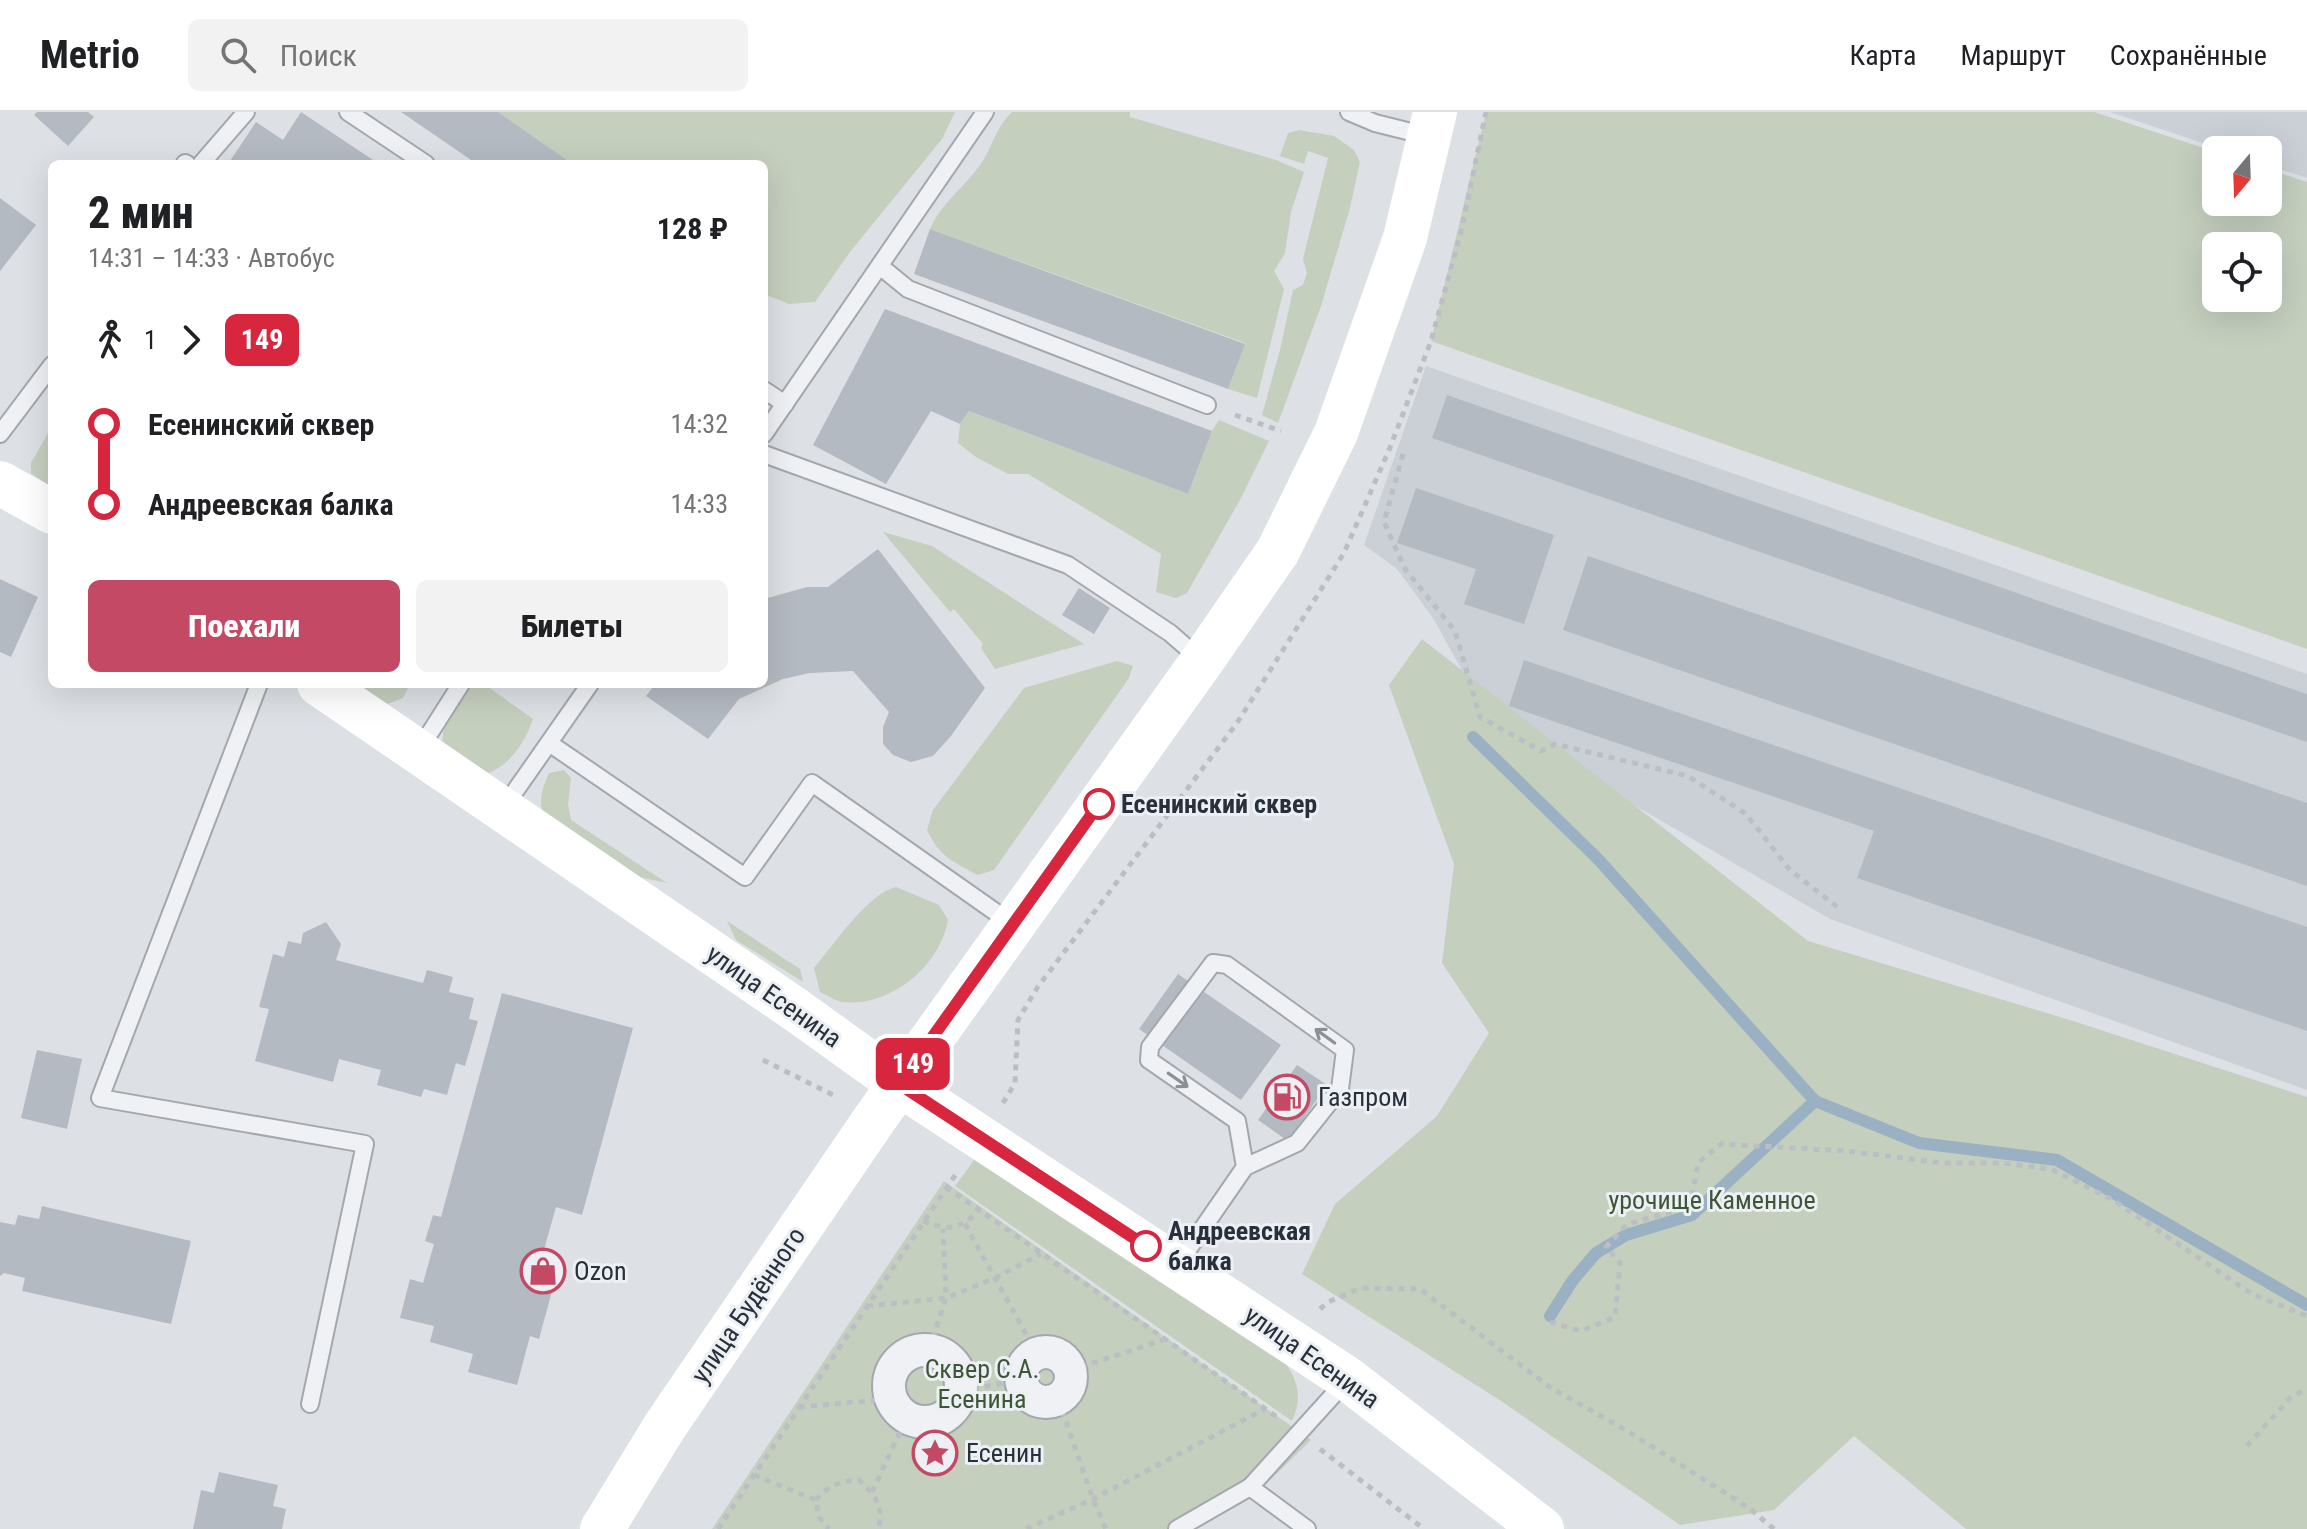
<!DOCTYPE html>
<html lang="ru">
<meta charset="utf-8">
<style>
:root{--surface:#fff;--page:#f2f2f2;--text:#202124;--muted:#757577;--line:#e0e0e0;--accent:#c34964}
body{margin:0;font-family:"Roboto Condensed",sans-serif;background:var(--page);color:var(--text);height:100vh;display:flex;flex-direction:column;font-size:30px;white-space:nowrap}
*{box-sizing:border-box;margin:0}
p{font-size:26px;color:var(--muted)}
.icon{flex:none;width:44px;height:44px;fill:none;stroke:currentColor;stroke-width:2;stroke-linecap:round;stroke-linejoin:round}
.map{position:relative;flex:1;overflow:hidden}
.drawer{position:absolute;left:48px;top:48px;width:720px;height:528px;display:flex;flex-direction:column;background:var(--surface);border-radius:12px;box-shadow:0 8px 32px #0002}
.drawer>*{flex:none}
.badge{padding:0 16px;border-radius:12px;font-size:28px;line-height:52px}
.needle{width:52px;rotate:199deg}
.fabs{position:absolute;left:2202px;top:24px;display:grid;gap:16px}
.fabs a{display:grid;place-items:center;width:80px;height:80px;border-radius:12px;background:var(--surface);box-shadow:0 8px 32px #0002;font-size:40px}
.map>.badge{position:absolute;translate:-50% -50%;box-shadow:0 0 0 4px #fff}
.legs{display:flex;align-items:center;gap:12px;height:88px;padding:0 40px;font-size:26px}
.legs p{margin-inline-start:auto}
.headline{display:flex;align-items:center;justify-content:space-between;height:136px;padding:0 40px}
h1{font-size:44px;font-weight:800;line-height:60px}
.primary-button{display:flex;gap:16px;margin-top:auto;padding:16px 40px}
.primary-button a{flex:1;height:92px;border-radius:12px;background:var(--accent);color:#fff;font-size:32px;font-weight:800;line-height:92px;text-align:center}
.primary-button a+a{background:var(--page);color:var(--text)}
ul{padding:0 40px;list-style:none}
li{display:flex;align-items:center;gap:28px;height:80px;font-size:30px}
li i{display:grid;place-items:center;width:12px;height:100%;margin:0 10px;background:currentColor}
li i::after{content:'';width:20px;height:20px;margin:-10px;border:6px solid;border-radius:50%;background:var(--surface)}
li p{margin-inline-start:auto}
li:first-child i{background:linear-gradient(#0000 50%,currentColor 0)}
li:last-child i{background:linear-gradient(currentColor 50%,#0000 0)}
header{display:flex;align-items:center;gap:48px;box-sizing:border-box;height:112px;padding:0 40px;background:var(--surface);border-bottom:2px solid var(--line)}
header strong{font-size:38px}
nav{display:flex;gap:44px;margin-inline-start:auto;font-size:28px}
.search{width:560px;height:72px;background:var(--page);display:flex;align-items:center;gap:20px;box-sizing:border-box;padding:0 28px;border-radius:12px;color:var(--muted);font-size:30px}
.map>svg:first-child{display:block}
</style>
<header>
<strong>Metrio</strong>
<div class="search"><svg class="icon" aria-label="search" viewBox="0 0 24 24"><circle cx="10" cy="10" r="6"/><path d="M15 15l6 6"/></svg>Поиск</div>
<nav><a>Карта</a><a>Маршрут</a><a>Сохранённые</a></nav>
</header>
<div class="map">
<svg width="2307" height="1417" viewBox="0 0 2307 1417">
<rect width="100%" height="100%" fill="#dde1e5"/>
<!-- built -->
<g fill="#cbd0d7">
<polygon points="2110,0 2307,0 2307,66 2268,53 2268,38 2223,38"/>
<polygon points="1426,254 2307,562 2307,978 1830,807 1490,609 1433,506 1397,457 1364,433"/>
</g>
<!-- green -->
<g fill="#c4cfbe" fill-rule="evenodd">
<polygon points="498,0 955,0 942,27 850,140 815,190 789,192 764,182 764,52 573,52"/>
<path d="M 1012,0 L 1130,0 L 1130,5 L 1276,48 L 1304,60 L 1291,100 L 1285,141 L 1274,159 L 1284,177 L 1257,286 L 1228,277 L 1245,231 L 930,117 C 942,90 963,77 980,53 C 992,36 996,15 1012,0 Z"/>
<path d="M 1486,0 L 2094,0 L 2216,40 L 2216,90 L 2268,90 L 2268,57 L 2307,70 L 2307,537 L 1431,229 ZM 2216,134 L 2268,134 L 2268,186 L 2216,186 Z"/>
<polygon points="1299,18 1334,24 1354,38 1360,50 1350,96 1321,194 1278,311 1262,303 1280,238 1293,178 1303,173 1307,161 1303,147 1328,46 1308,39 1304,52 1280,44 1288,21"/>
<polygon points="969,299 1188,382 1212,319 1219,308 1269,329 1240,388 1187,481 1176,486 1156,480 1161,442 1028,362 1008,362 976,345 958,331 960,312"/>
<polygon points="52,314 52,376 31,361 31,351"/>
<polygon points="883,420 932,434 1084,532 995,557 981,536 983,532 954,497 950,500"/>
<polygon points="1422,527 1808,829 2073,909 2307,985 2307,1417 1966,1417 1854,1324 1774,1398 1680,1413 1501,1289 1302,1162 1335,1092 1437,1004 1489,921 1442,851 1454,752 1389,573"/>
<path d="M 1117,549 L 1133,554 L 1129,566 L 994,758 L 978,763 C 953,750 939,744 927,718 L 933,698 L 1024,576 Z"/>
<polygon points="339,572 410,572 403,586 385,593"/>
<path d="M 471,572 L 484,572 L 533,607 C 524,633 507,658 479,664 L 442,632 L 444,613 Z"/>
<path d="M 564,658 L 571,666 L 568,692 L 571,708 L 667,771 L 634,764 L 545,707 C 538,689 541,679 549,661 Z"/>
<path d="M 896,775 L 939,793 L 948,808 C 940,854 891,895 843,890 C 835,889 827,883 820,880 L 814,856 C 833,834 868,781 896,775 Z"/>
<polygon points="727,809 800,857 803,870 736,828"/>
<path d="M 980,1040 L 1286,1252 C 1299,1271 1302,1288 1292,1309 L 955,1074 Z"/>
<polygon points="944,1069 1311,1328 1263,1375 1183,1417 712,1417"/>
</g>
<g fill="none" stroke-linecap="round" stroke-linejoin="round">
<!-- stream -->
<g stroke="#9ab1c3" stroke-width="12">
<polyline points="1473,625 1598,747 1815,989 1919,1031 2057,1048 2307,1193"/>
<polyline points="1550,1204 1573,1168 1596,1141 1626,1123 1692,1103 1815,989"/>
</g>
</g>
<!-- building -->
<g fill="#b4bac2">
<polygon points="37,0 88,0 94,5 68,34 34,3"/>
<polygon points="301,0 379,52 228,52 256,10 283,28"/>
<polygon points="401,0 498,0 573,52 477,52"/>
<polygon points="0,86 36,113 0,159"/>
<polygon points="930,117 1245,232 1228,277 914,162"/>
<polygon points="885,197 1212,319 1188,382 969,299 960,312 931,299 886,372 813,333"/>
<polygon points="1447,283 2307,582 2307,630 1432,326"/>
<polygon points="1416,376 1554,423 1524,512 1464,492 1476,457 1397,431"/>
<polygon points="878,437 985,576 951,624 933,644 911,650 893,643 883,632 883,615 889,600 853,559 810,561 783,567 739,587 708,627 646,584 655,572 764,572 764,487 807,475 828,475"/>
<polygon points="1588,444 2307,691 2307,774 1563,518"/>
<polygon points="0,467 38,485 11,545 0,540"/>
<polygon points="1079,476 1110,496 1094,522 1062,503"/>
<polygon points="1524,548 2307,815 2307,919 1857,766 1874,719 1509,594"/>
<polygon points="326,810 341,832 336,848 423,871 427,858 453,865 449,880 474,886 469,907 478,909 465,954 456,951 447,983 424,977 421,985 377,973 381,958 339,947 333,970 255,949 269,897 259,895 273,842 284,845 288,829 301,832 303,821"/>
<polygon points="1178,862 1281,933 1241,988 1139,917"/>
<polygon points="502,881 633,916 582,1103 556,1095 543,1141 561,1146 539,1227 530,1224 517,1273 468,1260 473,1242 430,1230 434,1214 400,1206 410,1167 423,1171 434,1132 425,1129 433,1103 441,1105"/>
<polygon points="37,938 82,947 67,1017 21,1006"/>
<polygon points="1297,953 1327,973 1288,1029 1258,1008"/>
<polygon points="42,1094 191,1129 171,1212 22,1179 25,1166 4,1161 0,1164 0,1110 15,1113 18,1103 39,1107"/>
<polygon points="219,1360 278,1373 273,1394 286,1397 282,1417 193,1417 201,1378 214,1381"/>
</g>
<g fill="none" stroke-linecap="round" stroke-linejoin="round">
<!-- lane casing -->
<g stroke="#a3a8af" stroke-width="20">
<g id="lane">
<polyline points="348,0 426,52"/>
<polyline points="1349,0 1375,11 1427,24"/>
<polyline points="185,51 187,52"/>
<polyline points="201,52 246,0"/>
<polyline points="881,155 908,177 1207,293"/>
<polyline points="764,278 785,292"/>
<polyline points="0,322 52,253"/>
<polyline points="764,322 985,0"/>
<polyline points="764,342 1068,453 1170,521 1201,548"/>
<polyline points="259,572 100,986 365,1032 310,1292"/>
<polyline points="549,631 745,765 812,671 1011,811"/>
<polyline points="419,638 461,572"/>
<polyline points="504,695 590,572"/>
<polyline points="1178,1152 1245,1055 1297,1031 1340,977 1345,938 1227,853 1213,851 1150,935 1149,948 1237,1009 1245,1055"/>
<polyline points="1250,1375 1345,1270"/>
<polyline points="1177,1417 1250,1375 1307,1417"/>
</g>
</g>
<!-- street casing -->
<g stroke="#a3a8af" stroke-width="36">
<g id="street">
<circle cx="925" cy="1274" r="36"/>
<circle cx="1046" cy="1265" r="25"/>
</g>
</g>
<!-- path -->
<g stroke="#bbbfc4" stroke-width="5" stroke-dasharray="6 6" stroke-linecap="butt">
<polyline points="1235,303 1281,319"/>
<polyline points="1403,342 1384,410 1405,457 1455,519 1480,605 1541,639 1555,632 1688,664 1746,702 1790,758 1840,797"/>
<polyline points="763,948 837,985"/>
<polyline points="1003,991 1015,971 1018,908 1037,876 1237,611 1344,441 1389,338 1431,229 1461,120 1486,0"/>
<polyline points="946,1075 1277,1305"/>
<path d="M 923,1109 C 949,1119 959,1118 979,1098"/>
<polyline points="965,1112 1037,1242"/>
<polyline points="867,1194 946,1186 995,1166 1041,1142"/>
<polyline points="1320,1197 1328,1190 1361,1176 1420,1177 1551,1276 1629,1320 1749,1396 1774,1417"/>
<polyline points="1550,1210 1581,1219 1615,1205 1620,1151 1606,1135 1627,1112 1690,1095 1698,1051 1721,1032 1846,1039 1943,1051 2003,1051 2051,1057 2113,1088 2252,1182 2307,1204"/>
<polyline points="929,1238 946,1186 943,1117"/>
<polyline points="1069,1259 1163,1228"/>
<polyline points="961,1279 1021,1268"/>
<polyline points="1058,1287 1093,1387 1106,1417"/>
<polyline points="799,1295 891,1287"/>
<polyline points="2247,1334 2291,1285 2307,1277"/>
<polyline points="1320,1337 1424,1417"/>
<polyline points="754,1363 816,1388 819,1405 829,1417"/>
<polyline points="872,1380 907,1305"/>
<path d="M 816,1388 C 829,1373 840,1369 859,1368 C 875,1383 883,1393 879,1414"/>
<polyline points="718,1417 958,1059"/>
<polyline points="1026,1417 1093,1387 1265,1297"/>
</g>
<!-- lane -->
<use href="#lane" stroke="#eff1f4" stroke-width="16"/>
<!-- street -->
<use href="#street" stroke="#eff1f4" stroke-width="32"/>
<!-- secondary -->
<g stroke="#fff" stroke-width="44">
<polyline points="0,371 52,400"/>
<polyline points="319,572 796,898 899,972 1348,1267 1542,1417"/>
<polyline points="602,1417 665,1314 876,1005 1202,549 1278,439 1336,321 1405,126 1435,0"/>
</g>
</g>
<!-- one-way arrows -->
<defs><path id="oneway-shaft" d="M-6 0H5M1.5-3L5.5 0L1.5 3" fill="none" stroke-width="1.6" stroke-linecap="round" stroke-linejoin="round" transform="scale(2)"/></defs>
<g stroke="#8b9098">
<use href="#oneway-shaft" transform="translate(1325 924) rotate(-144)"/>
<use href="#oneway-shaft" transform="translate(1178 968) rotate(35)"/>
</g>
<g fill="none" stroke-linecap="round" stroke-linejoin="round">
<!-- line-1 casing -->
<g stroke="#fff" stroke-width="18">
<polyline id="line-1" points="1099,692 899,972 1146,1134"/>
</g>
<!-- line-1 -->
<use href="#line-1" stroke="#d7263d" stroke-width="12"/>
</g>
<!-- icons -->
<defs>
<g id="fuel-ring" transform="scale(2.3)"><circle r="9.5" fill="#eceff3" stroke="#c34964" stroke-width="1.5"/><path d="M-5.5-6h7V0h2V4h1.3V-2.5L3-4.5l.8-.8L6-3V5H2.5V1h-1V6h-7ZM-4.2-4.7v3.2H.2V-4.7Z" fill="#c34964"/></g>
<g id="shop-ring" transform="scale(2.3)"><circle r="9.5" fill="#eceff3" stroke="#c34964" stroke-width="1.5"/><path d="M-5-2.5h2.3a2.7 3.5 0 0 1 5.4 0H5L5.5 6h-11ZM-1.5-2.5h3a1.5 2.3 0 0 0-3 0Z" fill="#c34964"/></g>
<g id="sight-ring" transform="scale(2.3)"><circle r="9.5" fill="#eceff3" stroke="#c34964" stroke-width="1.5"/><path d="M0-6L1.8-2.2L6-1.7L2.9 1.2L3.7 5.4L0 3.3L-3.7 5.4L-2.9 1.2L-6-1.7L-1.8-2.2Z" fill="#c34964"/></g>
</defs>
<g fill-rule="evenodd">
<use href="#fuel-ring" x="1287" y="985"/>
<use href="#shop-ring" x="543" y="1159"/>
<use href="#sight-ring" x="935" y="1341"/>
</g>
<!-- markers -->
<g fill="#fff" stroke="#d7263d" stroke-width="4">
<circle cx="1099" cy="692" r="14"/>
<circle cx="1146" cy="1134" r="14"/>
</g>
<g text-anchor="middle" stroke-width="6" stroke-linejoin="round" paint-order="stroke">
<!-- stop labels -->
<g font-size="26" font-weight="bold" fill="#27303b" stroke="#eceff3" text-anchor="start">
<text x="1121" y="701">Есенинский сквер</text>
<text x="1168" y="1128">Андреевская<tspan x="1168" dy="30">балка</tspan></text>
</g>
<!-- street labels -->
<g font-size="26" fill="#27303b" stroke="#eceff3">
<text transform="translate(774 884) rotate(35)" y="9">улица Есенина</text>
<text transform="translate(748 1193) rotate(-56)" y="9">улица Будённого</text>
<text transform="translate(1312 1245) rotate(35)" y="9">улица Есенина</text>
</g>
<!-- poi labels -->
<g font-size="26" fill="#27303b" stroke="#eceff3" text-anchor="start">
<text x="1318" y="994">Газпром</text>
<text x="574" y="1168">Ozon</text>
<text x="966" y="1350">Есенин</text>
</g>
<!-- park labels -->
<g font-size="26" fill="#3e5536" stroke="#eceff3">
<text x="1712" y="1097">урочище Каменное</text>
<text x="982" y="1266">Сквер С.А.<tspan x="982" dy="30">Есенина</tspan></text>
</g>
</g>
</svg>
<div class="fabs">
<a><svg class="needle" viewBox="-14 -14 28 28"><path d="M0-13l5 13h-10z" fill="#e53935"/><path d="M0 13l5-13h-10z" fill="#757577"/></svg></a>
<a><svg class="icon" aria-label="locate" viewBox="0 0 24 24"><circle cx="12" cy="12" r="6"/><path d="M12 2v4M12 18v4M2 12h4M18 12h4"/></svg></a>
</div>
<b class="badge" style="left:913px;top:952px;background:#d7263d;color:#fff">149</b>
<section class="drawer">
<div class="headline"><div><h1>2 мин</h1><p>14:31 – 14:33 · Автобус</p></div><b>128 ₽</b></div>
<div class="legs"><svg class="icon" aria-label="walk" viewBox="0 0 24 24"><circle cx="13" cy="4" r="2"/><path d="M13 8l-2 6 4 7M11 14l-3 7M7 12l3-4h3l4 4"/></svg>1<svg class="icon" aria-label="forward" viewBox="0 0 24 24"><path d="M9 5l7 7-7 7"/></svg><b class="badge" style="background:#d7263d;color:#fff">149</b></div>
<ul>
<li><i style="color:#d7263d"></i><b>Есенинский сквер</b><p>14:32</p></li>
<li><i style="color:#d7263d"></i><b>Андреевская балка</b><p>14:33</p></li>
</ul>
<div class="primary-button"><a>Поехали</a><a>Билеты</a></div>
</section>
</div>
